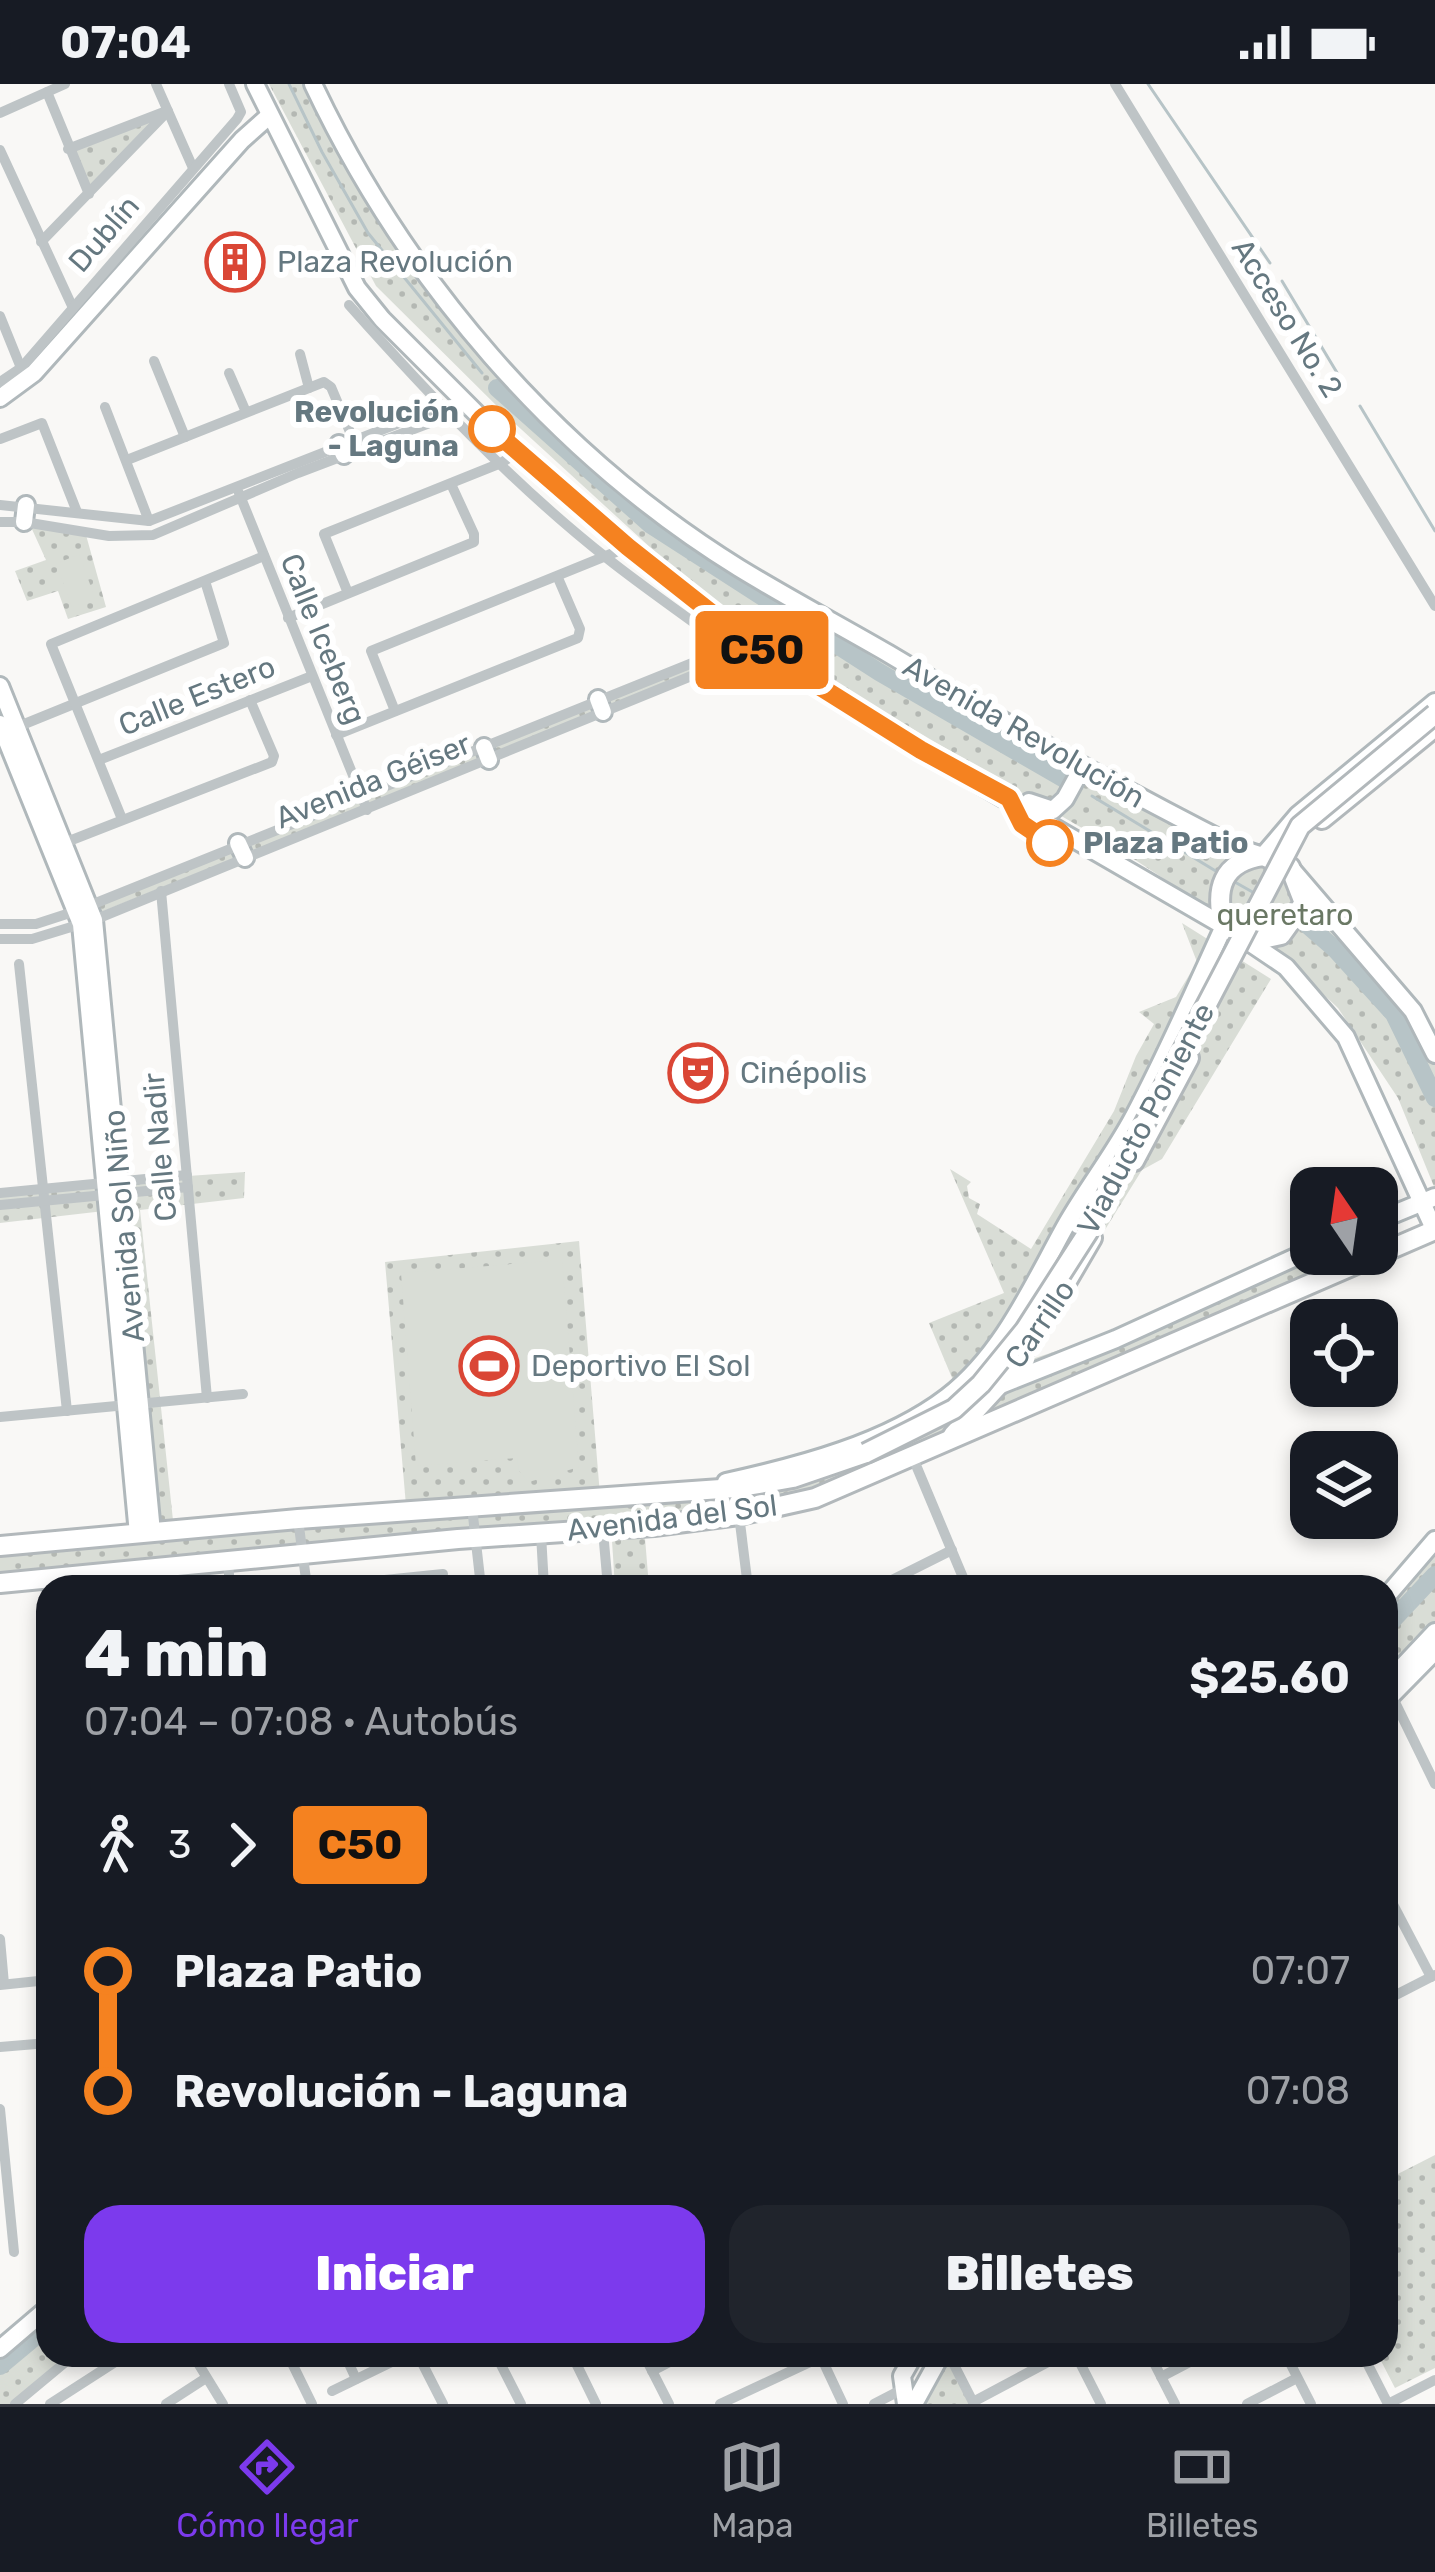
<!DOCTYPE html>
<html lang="es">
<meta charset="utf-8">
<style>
:root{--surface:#171b24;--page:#20242c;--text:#f1f3f6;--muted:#9ea1a6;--line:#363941;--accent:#7c3aed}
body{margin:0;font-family:Rubik,sans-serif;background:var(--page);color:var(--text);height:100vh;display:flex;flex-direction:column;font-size:45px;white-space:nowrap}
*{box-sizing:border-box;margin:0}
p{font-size:39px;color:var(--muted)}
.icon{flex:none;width:66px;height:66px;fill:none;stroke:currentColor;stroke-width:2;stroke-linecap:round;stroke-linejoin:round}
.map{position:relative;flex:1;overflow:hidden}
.side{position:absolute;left:36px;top:1491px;width:1362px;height:792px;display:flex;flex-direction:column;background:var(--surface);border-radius:36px;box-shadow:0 6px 18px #0003}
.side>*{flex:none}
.badge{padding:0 24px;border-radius:9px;font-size:42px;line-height:78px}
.needle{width:78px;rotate:347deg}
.fabs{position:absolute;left:1290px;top:1083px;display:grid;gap:24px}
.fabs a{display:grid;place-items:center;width:108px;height:108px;border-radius:24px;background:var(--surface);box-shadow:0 6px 18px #0003;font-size:60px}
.map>.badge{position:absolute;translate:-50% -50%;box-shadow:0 0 0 6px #fff}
.legs{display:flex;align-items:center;gap:18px;height:132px;padding:0 48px;font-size:39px}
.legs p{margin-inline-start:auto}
.summary{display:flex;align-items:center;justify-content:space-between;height:204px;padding:0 48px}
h1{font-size:66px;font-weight:800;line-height:90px}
.action{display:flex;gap:24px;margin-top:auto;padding:24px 48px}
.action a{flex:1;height:138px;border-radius:36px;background:var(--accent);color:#fff;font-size:48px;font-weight:800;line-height:138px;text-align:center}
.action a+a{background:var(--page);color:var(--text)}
ul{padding:0 48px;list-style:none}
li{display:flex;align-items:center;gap:42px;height:120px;font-size:45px}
li i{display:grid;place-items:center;width:18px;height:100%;margin:0 15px;background:currentColor}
li i::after{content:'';width:30px;height:30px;margin:-15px;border:9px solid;border-radius:50%;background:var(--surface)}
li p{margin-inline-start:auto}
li:first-child i{background:linear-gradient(#0000 50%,currentColor 0)}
li:last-child i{background:linear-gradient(currentColor 50%,#0000 0)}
.status{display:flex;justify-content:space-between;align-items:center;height:84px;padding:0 60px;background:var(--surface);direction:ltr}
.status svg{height:33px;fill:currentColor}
.menu{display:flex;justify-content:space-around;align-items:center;height:168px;border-top:3px solid var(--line);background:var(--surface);font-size:33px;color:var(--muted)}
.menu a{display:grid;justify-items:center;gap:6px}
.menu .on{color:var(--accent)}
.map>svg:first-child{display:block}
</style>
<div class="status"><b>07:04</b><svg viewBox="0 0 49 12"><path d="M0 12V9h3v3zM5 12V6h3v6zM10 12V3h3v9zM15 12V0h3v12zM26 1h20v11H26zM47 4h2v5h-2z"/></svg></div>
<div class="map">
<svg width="1435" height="2320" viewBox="0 0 1435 2320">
<defs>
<pattern id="park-dots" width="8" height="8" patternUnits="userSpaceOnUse" patternTransform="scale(3)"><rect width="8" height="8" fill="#d9ddd6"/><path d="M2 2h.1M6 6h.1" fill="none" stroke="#b4b8b3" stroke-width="1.8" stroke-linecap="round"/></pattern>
</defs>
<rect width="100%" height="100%" fill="#f9f8f6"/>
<!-- park -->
<g fill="url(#park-dots)">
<polygon points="269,0 316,0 451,222 665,432 1003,638 1306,801 1404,907 1435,970 1435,1105 1398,1014 1338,924 1285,874 1123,768 735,541 510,335 376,202"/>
<polygon points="168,27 89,110 68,65"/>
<polygon points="31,443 86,451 106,523 68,535 58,507 27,517 15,487 46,476"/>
<polygon points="692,581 696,588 101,828 98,821"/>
<polygon points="0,602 81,800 117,1097 245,1088 244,1114 140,1126 175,1455 407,1433 385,1178 579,1157 600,1411 758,1398 846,1366 955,1301 929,1239 1004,1209 950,1085 971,1098 967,1102 969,1114 980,1120 977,1130 1031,1165 1114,1027 1136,972 1154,940 1139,928 1176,913 1197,878 1182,839 1271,895 1162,1075 1142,1086 1023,1278 1217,1214 1319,1170 1364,1170 944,1358 754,1425 0,1494 0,1473 138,1458 104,1127 0,1139 0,1109 107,1098 81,840 0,641"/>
<polygon points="645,1454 649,1503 615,1503 612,1457"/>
<polygon points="1435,1455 1435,1564 1386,1595 1386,1510"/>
<polygon points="1435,2071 1435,2284 1395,2304 1378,2271 1386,2271 1386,2096"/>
<polygon points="48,2224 48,2271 69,2271 17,2320 0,2320 0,2265"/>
<polygon points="945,2273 969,2320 918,2320"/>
</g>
<!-- garden -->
<g fill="#d9ddd6">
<polygon points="79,470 95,514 72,523 56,480"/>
<polygon points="562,1176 579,1383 529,1398 519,1387 517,1374 416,1382 401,1189"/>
</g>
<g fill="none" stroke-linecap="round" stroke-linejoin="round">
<!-- stream -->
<g stroke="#b7c4c7" stroke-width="3">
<polyline points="289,0 322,68 368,149 482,289"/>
<polyline points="1148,0 1270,179"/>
<polyline points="1282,197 1342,297"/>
<polyline points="1360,322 1435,447"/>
<polyline points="1092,712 1219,789"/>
<polyline points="1233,797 1256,810"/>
</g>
<!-- river -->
<g stroke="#b7c4c7" stroke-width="18">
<polyline points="497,304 651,441 879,588 1066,696"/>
<polyline points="1296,831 1335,865 1394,930 1435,1014"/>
<polyline points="1386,1543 1435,1491"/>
<polyline points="0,2282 48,2242"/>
</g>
<!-- secondary casing -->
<g stroke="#b0b8bb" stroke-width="22">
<g id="secondary">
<path d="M 255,0 L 357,204 L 382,235 L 503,356 L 628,463 L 747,557 L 934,674 L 1224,842 C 1195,905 1167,970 1134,1032 C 1114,1070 1087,1104 1066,1141 C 1033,1200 1003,1270 947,1313 C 887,1359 799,1382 726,1398"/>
<path d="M 313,0 C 405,195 555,370 739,484 C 788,514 839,541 889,570 C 1004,639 1119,704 1238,764 L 1263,772 L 1298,731 L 1435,618"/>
<polyline points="0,314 34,289 242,56 270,31"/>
<polyline points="339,360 344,371"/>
<polyline points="24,438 26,421"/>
<polyline points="0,602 94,836 152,1448"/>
<polyline points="598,615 603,628"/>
<polyline points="0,640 81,840 138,1450"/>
<polyline points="484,663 489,676"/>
<polyline points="1029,718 1053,726 1065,715 1082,684"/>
<polyline points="238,759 245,774"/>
<polyline points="1293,787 1413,927 1435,970"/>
<polyline points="1249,858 1286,883 1346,953 1435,1147"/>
<polyline points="1377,1137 1435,1113"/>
<polyline points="998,1302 1116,1255 1311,1166"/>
<polyline points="1386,1513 1435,1456"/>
<polyline points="1386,1600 1435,1548"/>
<polyline points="1386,1617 1435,1567"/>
<polyline points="0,2265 48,2224"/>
<polyline points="906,2320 902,2292 914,2271"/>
<polyline points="914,2320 941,2271"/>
</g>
</g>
<!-- primary casing -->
<g stroke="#b2b8bb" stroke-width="24">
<g id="primary">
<polyline points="1322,735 1435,643"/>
<path d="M 1263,772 L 1290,783 L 1304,819 L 1281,851 L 1249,858 L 1224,842 C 1214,805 1222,778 1263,772 Z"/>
<polyline points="1134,1077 1189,974"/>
<polyline points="953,1351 998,1302 1034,1253 1092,1154"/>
<polyline points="0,1462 298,1435 735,1404 793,1394 866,1369"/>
<polyline points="0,1499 458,1455 654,1442 739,1431 815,1414 1435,1146"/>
</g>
</g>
<!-- street -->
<g stroke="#bec4c6" stroke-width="10">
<polyline points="156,0 193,84"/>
<polyline points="1115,0 1435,522"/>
<polyline points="47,8 89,110"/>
<polyline points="0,29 65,0"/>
<polyline points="68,65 164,28"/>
<polyline points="0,66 73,224"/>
<polyline points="41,158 168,27"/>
<path d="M 349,221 C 429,311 514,401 608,475 C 647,506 689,534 728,564"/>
<polyline points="0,232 21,284"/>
<polyline points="300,270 309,304"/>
<polyline points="154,277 185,353"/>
<polyline points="229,289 246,328"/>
<polyline points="0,298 21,284 237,35 241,28 229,0"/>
<polyline points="105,323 149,437"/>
<polyline points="0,355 42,339 77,428"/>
<polyline points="127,376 324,298 331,303 353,355"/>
<polyline points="239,409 367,726"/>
<polyline points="0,421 149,437 445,321"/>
<polyline points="0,438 24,438 109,452 153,451 298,389 469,324"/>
<polyline points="348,509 324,450 501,379 518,368"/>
<polyline points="288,534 474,458 474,450 451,400"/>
<polyline points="395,627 371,567 628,463"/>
<polyline points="17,643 224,559 205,497"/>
<polyline points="336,651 578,554 580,545 558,494"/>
<polyline points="99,676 312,592"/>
<polyline points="122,735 51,560 264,472"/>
<polyline points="64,759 272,678 274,672 250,616"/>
<polyline points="161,807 207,1314"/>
<polyline points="0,840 36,840 76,827 747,557"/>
<polyline points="0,855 32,855 94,836 760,564"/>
<polyline points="19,880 67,1327"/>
<polyline points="0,1109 187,1091"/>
<polyline points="0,1121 188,1103"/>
<polyline points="0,1333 243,1310"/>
<polyline points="913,1374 967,1503"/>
<polyline points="472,1423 481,1503"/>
<polyline points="739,1431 748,1503"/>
<polyline points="298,1435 307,1503"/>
<polyline points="603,1447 608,1503"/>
<polyline points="541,1450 544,1503"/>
<polyline points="228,1478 230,1503"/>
<polyline points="317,1503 443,1490"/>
<polyline points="868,1503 886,1499 952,1466"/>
<polyline points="1390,1608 1435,1700"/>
<polyline points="1386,1807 1431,1893"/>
<polyline points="0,1855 4,1900"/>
<polyline points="0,1901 48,1896"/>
<polyline points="1386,1916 1435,1891"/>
<polyline points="0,1963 48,1959"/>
<polyline points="0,2025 14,2168"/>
<polyline points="193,2271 223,2320"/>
<polyline points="288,2271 312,2320"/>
<polyline points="345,2271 356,2295"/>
<polyline points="418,2271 443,2320"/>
<polyline points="496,2271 521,2320"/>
<polyline points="572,2271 596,2320"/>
<polyline points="644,2271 669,2320"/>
<polyline points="820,2271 843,2320"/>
<polyline points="949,2271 974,2320"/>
<polyline points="1076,2271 1101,2320"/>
<polyline points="1150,2271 1175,2320"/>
<polyline points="1286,2271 1311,2320"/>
<polyline points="1363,2271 1388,2320"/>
<polyline points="652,2287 683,2271"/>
<polyline points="1161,2293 1203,2271"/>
<polyline points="332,2307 406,2271"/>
<polyline points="973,2318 1061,2271"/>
<polyline points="15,2320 74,2271"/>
<polyline points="50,2320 126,2271"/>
<polyline points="166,2320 206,2294"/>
<polyline points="720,2320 821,2273"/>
<polyline points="874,2320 901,2306"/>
<polyline points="1247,2320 1297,2294"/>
<polyline points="1388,2320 1435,2296"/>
</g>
<!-- secondary -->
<use href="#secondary" stroke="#fff" stroke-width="16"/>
<!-- primary -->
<use href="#primary" stroke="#fff" stroke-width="18"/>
<!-- primary-bridge casing -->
<g stroke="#b2b8bb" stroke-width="24" stroke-linecap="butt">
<polyline id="primary-bridge" points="866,1369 954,1325 981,1300 1025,1246 1088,1148 1300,742 1435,630"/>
</g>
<!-- primary-bridge -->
<use href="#primary-bridge" stroke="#fff" stroke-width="18"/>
</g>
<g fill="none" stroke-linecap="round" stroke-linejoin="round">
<!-- line-1 casing -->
<g stroke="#fff" stroke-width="27">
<polyline id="line-1" points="492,345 628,463 747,557 921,666 1009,714 1022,740 1050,759"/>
</g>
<!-- line-1 -->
<use href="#line-1" stroke="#f58220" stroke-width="18"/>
</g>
<!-- icons -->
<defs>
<g id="building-ring" transform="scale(3)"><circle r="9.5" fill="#fff" stroke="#da4635" stroke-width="1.5"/><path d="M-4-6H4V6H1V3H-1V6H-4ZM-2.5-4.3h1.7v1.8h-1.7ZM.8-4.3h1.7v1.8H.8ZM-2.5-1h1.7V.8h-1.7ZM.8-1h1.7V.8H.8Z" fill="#da4635"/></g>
<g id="theatre-ring" transform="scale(3)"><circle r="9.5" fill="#fff" stroke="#da4635" stroke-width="1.5"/><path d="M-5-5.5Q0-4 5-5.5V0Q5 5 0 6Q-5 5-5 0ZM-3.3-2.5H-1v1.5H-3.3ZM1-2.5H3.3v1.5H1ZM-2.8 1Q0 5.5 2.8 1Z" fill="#da4635"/></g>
<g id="stadium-ring" transform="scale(3)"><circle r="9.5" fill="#fff" stroke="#da4635" stroke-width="1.5"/><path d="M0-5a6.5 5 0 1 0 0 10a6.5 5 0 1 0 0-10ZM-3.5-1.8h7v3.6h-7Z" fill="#da4635"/></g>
</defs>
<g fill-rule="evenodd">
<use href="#building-ring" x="235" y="178"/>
<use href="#theatre-ring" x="698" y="989"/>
<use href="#stadium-ring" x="489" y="1282"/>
</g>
<!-- markers -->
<g fill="#fff" stroke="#f58220" stroke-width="6">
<circle cx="492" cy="345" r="21"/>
<circle cx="1050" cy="759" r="21"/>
</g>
<g text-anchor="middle" stroke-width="12" stroke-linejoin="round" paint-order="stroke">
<!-- street labels -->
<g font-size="30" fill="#657880" stroke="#fff">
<text transform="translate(104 150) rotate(-49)" y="10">Dublín</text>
<text transform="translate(1287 234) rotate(58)" y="10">Acceso No. 2</text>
<text transform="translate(323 555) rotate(68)" y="10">Calle Iceberg</text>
<text transform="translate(197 612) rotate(-22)" y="10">Calle Estero</text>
<text transform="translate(1024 648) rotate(30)" y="10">Avenida Revolución</text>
<text transform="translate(373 697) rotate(-22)" y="10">Avenida Géiser</text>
<text transform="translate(1146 1035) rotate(-62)" y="10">Viaducto Poniente</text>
<text transform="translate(160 1063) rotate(-95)" y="10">Calle Nadir</text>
<text transform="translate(124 1142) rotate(-95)" y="10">Avenida Sol Niño</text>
<text transform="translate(1040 1240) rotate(-56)" y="10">Carrillo</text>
<text transform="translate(672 1434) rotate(-7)" y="10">Avenida del Sol</text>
</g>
<!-- poi labels -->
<g font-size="30" fill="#657880" stroke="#fff" text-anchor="start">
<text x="277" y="188">Plaza Revolución</text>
<text x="740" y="999">Cinépolis</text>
<text x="531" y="1292">Deportivo El Sol</text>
</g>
<!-- stop labels -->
<g font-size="30" font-weight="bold" fill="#657880" stroke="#fff" text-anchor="end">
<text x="459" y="338">Revolución<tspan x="459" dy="34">- Laguna</tspan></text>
<text x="1083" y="769" text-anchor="start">Plaza Patio</text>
</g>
<!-- park labels -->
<g font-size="30" fill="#6a7864" stroke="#fff">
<text x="1285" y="841">queretaro</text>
</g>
</g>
</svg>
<div class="fabs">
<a><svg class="needle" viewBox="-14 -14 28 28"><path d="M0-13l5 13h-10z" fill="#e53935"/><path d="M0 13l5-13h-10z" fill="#9ea1a6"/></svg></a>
<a><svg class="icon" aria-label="locate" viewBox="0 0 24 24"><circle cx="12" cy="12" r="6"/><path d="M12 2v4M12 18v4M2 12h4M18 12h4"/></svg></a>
<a><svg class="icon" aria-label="layers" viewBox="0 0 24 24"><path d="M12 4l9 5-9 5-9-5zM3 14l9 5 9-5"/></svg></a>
</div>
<b class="badge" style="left:762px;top:566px;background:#f58220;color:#111">C50</b>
<section class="side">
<div class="summary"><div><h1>4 min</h1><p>07:04 – 07:08 · Autobús</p></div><b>$25.60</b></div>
<div class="legs"><svg class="icon" aria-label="walk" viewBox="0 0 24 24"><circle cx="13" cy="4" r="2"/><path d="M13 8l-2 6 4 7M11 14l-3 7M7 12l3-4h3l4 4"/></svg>3<svg class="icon" aria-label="forward" viewBox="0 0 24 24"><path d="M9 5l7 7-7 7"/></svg><b class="badge" style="background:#f58220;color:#111">C50</b></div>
<ul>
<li><i style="color:#f58220"></i><b>Plaza Patio</b><p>07:07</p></li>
<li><i style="color:#f58220"></i><b>Revolución - Laguna</b><p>07:08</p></li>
</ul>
<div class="action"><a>Iniciar</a><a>Billetes</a></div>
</section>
</div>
<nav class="menu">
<a class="on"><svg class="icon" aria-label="directions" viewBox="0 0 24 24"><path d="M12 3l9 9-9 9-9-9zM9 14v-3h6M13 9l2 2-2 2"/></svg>Cómo llegar</a>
<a><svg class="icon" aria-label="map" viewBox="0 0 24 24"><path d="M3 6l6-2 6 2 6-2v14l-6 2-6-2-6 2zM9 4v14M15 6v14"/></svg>Mapa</a>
<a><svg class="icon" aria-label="tickets" viewBox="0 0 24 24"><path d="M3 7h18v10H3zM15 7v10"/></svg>Billetes</a>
</nav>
